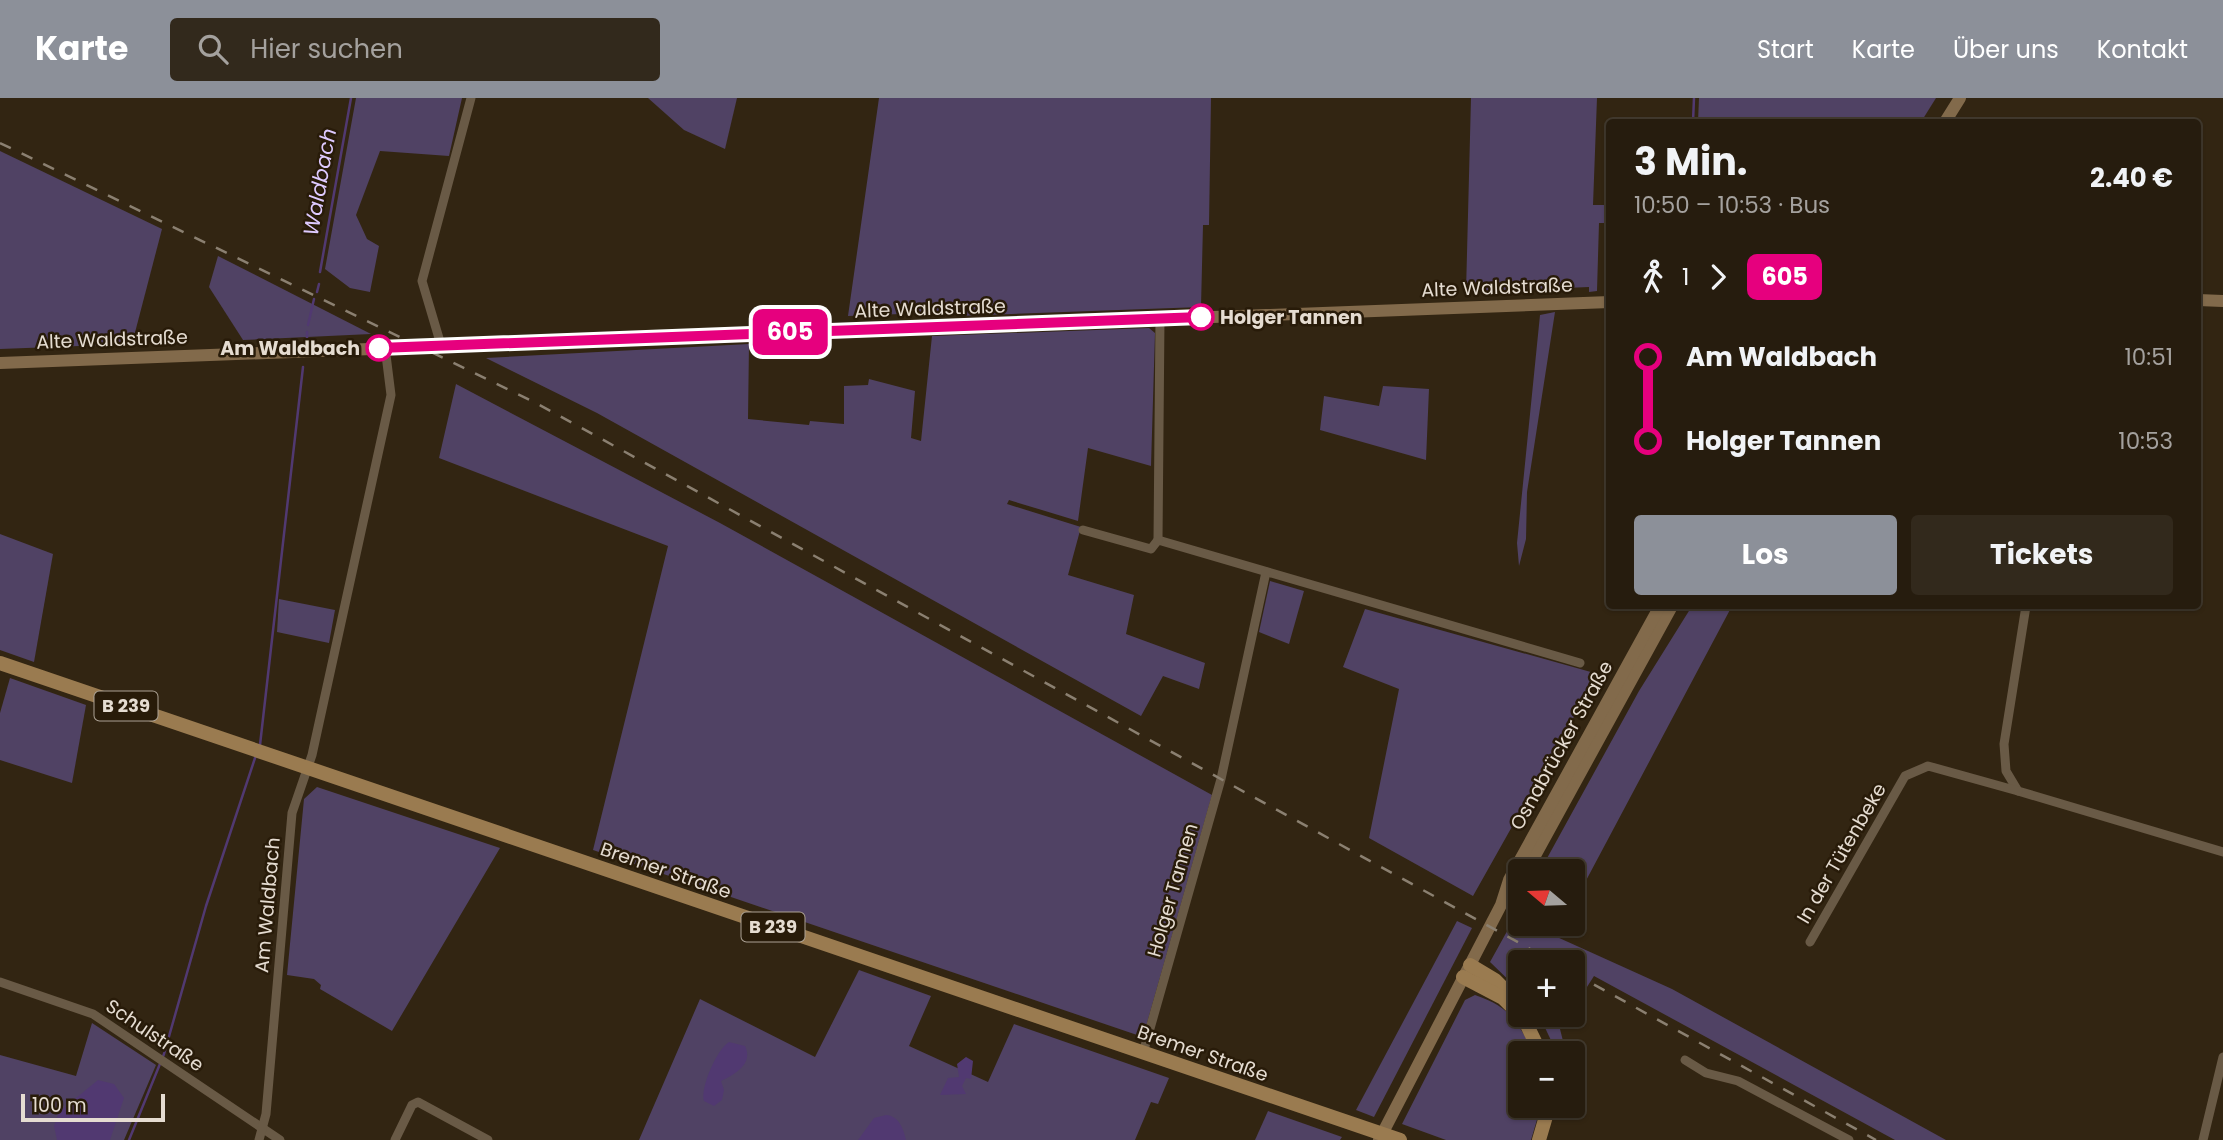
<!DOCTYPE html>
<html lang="de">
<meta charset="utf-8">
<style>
:root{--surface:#261c0e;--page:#32291c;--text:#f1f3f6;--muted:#a4a19e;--line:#423a2e;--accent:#8c9099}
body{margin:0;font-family:Poppins,sans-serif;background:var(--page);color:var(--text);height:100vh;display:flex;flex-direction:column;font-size:26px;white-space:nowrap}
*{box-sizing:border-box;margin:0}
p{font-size:23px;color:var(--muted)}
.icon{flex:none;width:38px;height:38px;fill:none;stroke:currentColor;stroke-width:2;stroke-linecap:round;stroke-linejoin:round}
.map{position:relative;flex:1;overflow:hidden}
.panel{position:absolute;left:1606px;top:21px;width:595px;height:490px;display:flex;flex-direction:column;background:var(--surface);border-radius:7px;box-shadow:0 2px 5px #0004,0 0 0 2px var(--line)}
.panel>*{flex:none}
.badge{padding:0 14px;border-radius:10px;font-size:24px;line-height:46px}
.needle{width:46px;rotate:289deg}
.buttons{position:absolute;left:1508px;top:761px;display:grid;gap:14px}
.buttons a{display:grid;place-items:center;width:77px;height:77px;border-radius:7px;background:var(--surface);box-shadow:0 2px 5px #0004,0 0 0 2px var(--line);font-size:35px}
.scale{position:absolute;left:21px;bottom:18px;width:144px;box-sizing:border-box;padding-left:7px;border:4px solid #e5dcd1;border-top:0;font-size:19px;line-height:24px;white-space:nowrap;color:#e5dcd1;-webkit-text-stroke:5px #281b09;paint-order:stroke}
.map>.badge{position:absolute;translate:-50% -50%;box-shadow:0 0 0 4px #fff}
.legs{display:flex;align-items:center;gap:10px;height:77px;padding:0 28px;font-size:23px}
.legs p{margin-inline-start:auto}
.summary{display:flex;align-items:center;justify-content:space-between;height:119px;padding:0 28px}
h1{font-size:38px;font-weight:700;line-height:52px}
.action{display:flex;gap:14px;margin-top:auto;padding:14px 28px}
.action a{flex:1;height:80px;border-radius:7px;background:var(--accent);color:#fff;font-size:28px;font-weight:700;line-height:80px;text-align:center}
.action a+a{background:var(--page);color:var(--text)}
ul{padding:0 28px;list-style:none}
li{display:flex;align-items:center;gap:24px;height:84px;font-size:26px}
li i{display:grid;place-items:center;width:10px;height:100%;margin:0 9px;background:currentColor}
li i::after{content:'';width:18px;height:18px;margin:-9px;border:5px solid;border-radius:50%;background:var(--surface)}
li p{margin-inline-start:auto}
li:first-child i{background:linear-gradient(#0000 50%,currentColor 0)}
li:last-child i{background:linear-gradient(currentColor 50%,#0000 0)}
header{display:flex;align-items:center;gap:42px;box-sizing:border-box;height:98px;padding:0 35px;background:var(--accent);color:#fff}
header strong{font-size:33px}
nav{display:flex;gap:38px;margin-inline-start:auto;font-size:24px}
.search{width:490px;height:63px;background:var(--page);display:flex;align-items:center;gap:18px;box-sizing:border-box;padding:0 24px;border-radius:7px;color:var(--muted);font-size:26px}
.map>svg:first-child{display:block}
</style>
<header>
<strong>Karte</strong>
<div class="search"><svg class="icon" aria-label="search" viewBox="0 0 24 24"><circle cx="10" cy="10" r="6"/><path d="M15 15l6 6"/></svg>Hier suchen</div>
<nav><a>Start</a><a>Karte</a><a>Über uns</a><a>Kontakt</a></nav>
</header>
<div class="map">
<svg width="2223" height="1042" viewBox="0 0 2223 1042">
<rect width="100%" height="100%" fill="#322512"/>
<!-- green -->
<g fill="#504264">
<polygon points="356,0 462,0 449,58 380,53 356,117 367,141 379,148 370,194 350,190 325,171"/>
<polygon points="648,0 737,0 725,51 684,32"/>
<polygon points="879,0 1211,0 1209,127 1203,127 1201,209 958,218 954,214 848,218"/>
<polygon points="1471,0 1597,0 1593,107 1610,107 1610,125 1599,125 1597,193 1589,194 1589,189 1466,194"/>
<polygon points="1699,0 1936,0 1921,24 1698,24"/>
<polygon points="0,53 162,131 132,246 0,251"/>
<polygon points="218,158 371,236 243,242 209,189"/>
<polygon points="1555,214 1527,394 1526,441 1519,468 1517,445 1540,217"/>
<polygon points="1149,230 1155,235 1151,368 1088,350 1078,423 1009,402 1007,406 1081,429 1068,477 1134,497 1126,536 1205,565 1199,591 1163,578 1141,618 597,315 486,260 749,246 748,321 809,327 810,323 844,326 844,288 868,287 869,281 915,293 911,340 921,343 932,238"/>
<polygon points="456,286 720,425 1212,697 1143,939 593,752 668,448 439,360"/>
<polygon points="1383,288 1429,291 1426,362 1320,332 1324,298 1379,308"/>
<polygon points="0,436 53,456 34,564 0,552"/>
<polygon points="1270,483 1304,493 1289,546 1259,534"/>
<polygon points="279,501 335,512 329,545 277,534"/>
<polygon points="1692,508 1732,508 1573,807 1573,774 1540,773 1639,593"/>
<polygon points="1365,511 1598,576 1473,798 1369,740 1399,591 1343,569"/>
<polygon points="10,580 86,607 72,685 0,662 0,615"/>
<polygon points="317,689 500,750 392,933 320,891 321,887 314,881 287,877 304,701"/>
<polygon points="1521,808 1521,826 1563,826 1557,839 1672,891 1946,1042 1895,1042 1594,878 1578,903 1573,901 1573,864 1521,864 1521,894 1490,864"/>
<polygon points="1457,823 1472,830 1374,1019 1356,1012"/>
<polygon points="859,872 931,898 909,948 988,984 1014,926 1169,980 1158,1006 1151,1004 1135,1042 639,1042 700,901 815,959"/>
<path d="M 1475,897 C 1510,909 1516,922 1533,953 L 1521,956 L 1521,1008 L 1541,1008 L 1531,1042 L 1446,1042 L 1402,1026 L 1465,902 Z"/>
<polygon points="1539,917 1552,917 1560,931 1566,955 1557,955"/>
<polygon points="92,925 156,967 124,1042 0,1042 0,957 76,978"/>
<polygon points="1268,1013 1342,1039 1340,1042 1255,1042"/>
</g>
<!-- water -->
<g fill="#513971">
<path d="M 729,944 L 745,948 C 754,966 734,977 721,983 L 724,992 L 722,1002 L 714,1008 L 704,1003 C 700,990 717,951 729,944 Z"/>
<polygon points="966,959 973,963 971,981 966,980 962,988 966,996 940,997 948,980 959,979 957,966"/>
<polygon points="98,982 114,986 124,1000 110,1042 57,1042 54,1028 59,1014"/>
<path d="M 886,1017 C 899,1018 903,1030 906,1042 L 858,1042 L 874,1020 Z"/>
</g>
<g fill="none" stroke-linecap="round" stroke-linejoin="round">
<!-- stream -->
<g stroke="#513971" stroke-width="2.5">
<polyline points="1693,24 1694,0"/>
<polyline points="320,174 351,0"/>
<polyline points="317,194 319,186"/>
<polyline points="308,227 314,201"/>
<polyline points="307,241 307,234"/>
<polyline points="260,647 303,269"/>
<polyline points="129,1042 164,956 206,808 256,657"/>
</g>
<!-- street -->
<g stroke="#695a46" stroke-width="9">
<polyline points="441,247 422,183 471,0"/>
<polyline points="1083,432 1151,451 1158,442 1580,565"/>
<polyline points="1158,442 1160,221"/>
<polyline points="2026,508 2004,646 2006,673 2018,693 2223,754"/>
<polyline points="1810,844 1905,678 1928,668 2018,693"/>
<polyline points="0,884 93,916 280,1042"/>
<polyline points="1143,955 1221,681 1266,474"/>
<polyline points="1685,962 1706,975 1738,983 1849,1042"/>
<polyline points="259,1042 266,1016 292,715 312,657 391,297 385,249"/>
<polyline points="395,1042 412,1007 418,1004 488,1042"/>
<polyline points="2203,1042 2223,959"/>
</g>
<!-- secondary -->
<g stroke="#826a4b" stroke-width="12">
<polyline points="1945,24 1960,0"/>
<polyline points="2198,202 2223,203"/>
<polyline points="0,265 1610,204"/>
<polyline points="1526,774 1672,508"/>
<polyline points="1506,801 1521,783"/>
<polyline points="1379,1042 1501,807 1509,782 1660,508"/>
</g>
<!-- primary -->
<g stroke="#9a7b50" stroke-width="14">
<polyline points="0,565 1400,1042"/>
<polyline points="1470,867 1495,882 1515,902"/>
<polyline points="1463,879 1503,900 1524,921 1541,956"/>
<polyline points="1539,1042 1549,1008"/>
</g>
<!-- rail -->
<g stroke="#8b8071" stroke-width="2.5" stroke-dasharray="12 12" stroke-linecap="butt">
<polyline points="0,45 536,305 1554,864"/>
<polyline points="1573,875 1876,1042"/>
</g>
</g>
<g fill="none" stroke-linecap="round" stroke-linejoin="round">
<!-- line-1 casing -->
<g stroke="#fff" stroke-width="16">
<polyline id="line-1" points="379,250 1201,219"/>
</g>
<!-- line-1 -->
<use href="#line-1" stroke="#e6007e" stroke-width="10"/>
</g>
<!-- markers -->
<g fill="#fff" stroke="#e6007e" stroke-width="3.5">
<circle cx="1201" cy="219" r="12"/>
<circle cx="379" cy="250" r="12"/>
</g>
<g text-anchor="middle" stroke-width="5" stroke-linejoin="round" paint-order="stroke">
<!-- shield labels -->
<g fill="#281b09" stroke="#aca295" stroke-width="2">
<rect x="94.5" y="593.5" width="63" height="29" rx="5"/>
<rect x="741.5" y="814.5" width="63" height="29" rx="5"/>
</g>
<g font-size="18" font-weight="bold" fill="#e5dcd1">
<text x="126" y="614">B 239</text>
<text x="773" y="835">B 239</text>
</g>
<!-- street labels -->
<g font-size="19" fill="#e5dcd1" stroke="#281b09">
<text transform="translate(1497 189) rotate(-2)" y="7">Alte Waldstraße</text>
<text transform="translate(930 210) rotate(-2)" y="7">Alte Waldstraße</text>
<text transform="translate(112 241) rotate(-2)" y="7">Alte Waldstraße</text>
<text transform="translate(1561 647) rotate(-61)" y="7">Osnabrücker Straße</text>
<text transform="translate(1841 755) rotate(-60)" y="7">In der Tütenbeke</text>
<text transform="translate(666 772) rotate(19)" y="7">Bremer Straße</text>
<text transform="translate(1172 792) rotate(-74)" y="7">Holger Tannen</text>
<text transform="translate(267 807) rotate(-85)" y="7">Am Waldbach</text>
<text transform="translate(155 937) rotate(34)" y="7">Schulstraße</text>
<text transform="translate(1203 955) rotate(19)" y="7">Bremer Straße</text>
</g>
<!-- stop labels -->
<g font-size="19" font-weight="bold" fill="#e5dcd1" stroke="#281b09" text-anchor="start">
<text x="1220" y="226">Holger Tannen</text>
<text x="360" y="257" text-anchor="end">Am Waldbach</text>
</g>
<!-- water labels -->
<g font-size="21" font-style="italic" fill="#decaff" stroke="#281b09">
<text transform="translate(320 84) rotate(-80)" y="7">Waldbach</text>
</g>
</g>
</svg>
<div class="buttons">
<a><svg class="needle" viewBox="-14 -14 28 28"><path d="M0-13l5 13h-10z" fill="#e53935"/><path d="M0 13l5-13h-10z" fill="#a4a19e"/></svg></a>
<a>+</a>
<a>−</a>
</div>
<div class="scale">100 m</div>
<b class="badge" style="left:790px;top:234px;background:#e6007e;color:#fff">605</b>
<section class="panel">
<div class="summary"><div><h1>3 Min.</h1><p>10:50 – 10:53 · Bus</p></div><b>2.40 €</b></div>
<div class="legs"><svg class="icon" aria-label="walk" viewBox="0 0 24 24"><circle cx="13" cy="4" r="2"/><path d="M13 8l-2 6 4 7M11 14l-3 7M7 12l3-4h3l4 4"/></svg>1<svg class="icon" aria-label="forward" viewBox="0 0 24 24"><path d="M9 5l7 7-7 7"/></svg><b class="badge" style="background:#e6007e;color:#fff">605</b></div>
<ul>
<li><i style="color:#e6007e"></i><b>Am Waldbach</b><p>10:51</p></li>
<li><i style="color:#e6007e"></i><b>Holger Tannen</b><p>10:53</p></li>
</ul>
<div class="action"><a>Los</a><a>Tickets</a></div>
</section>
</div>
